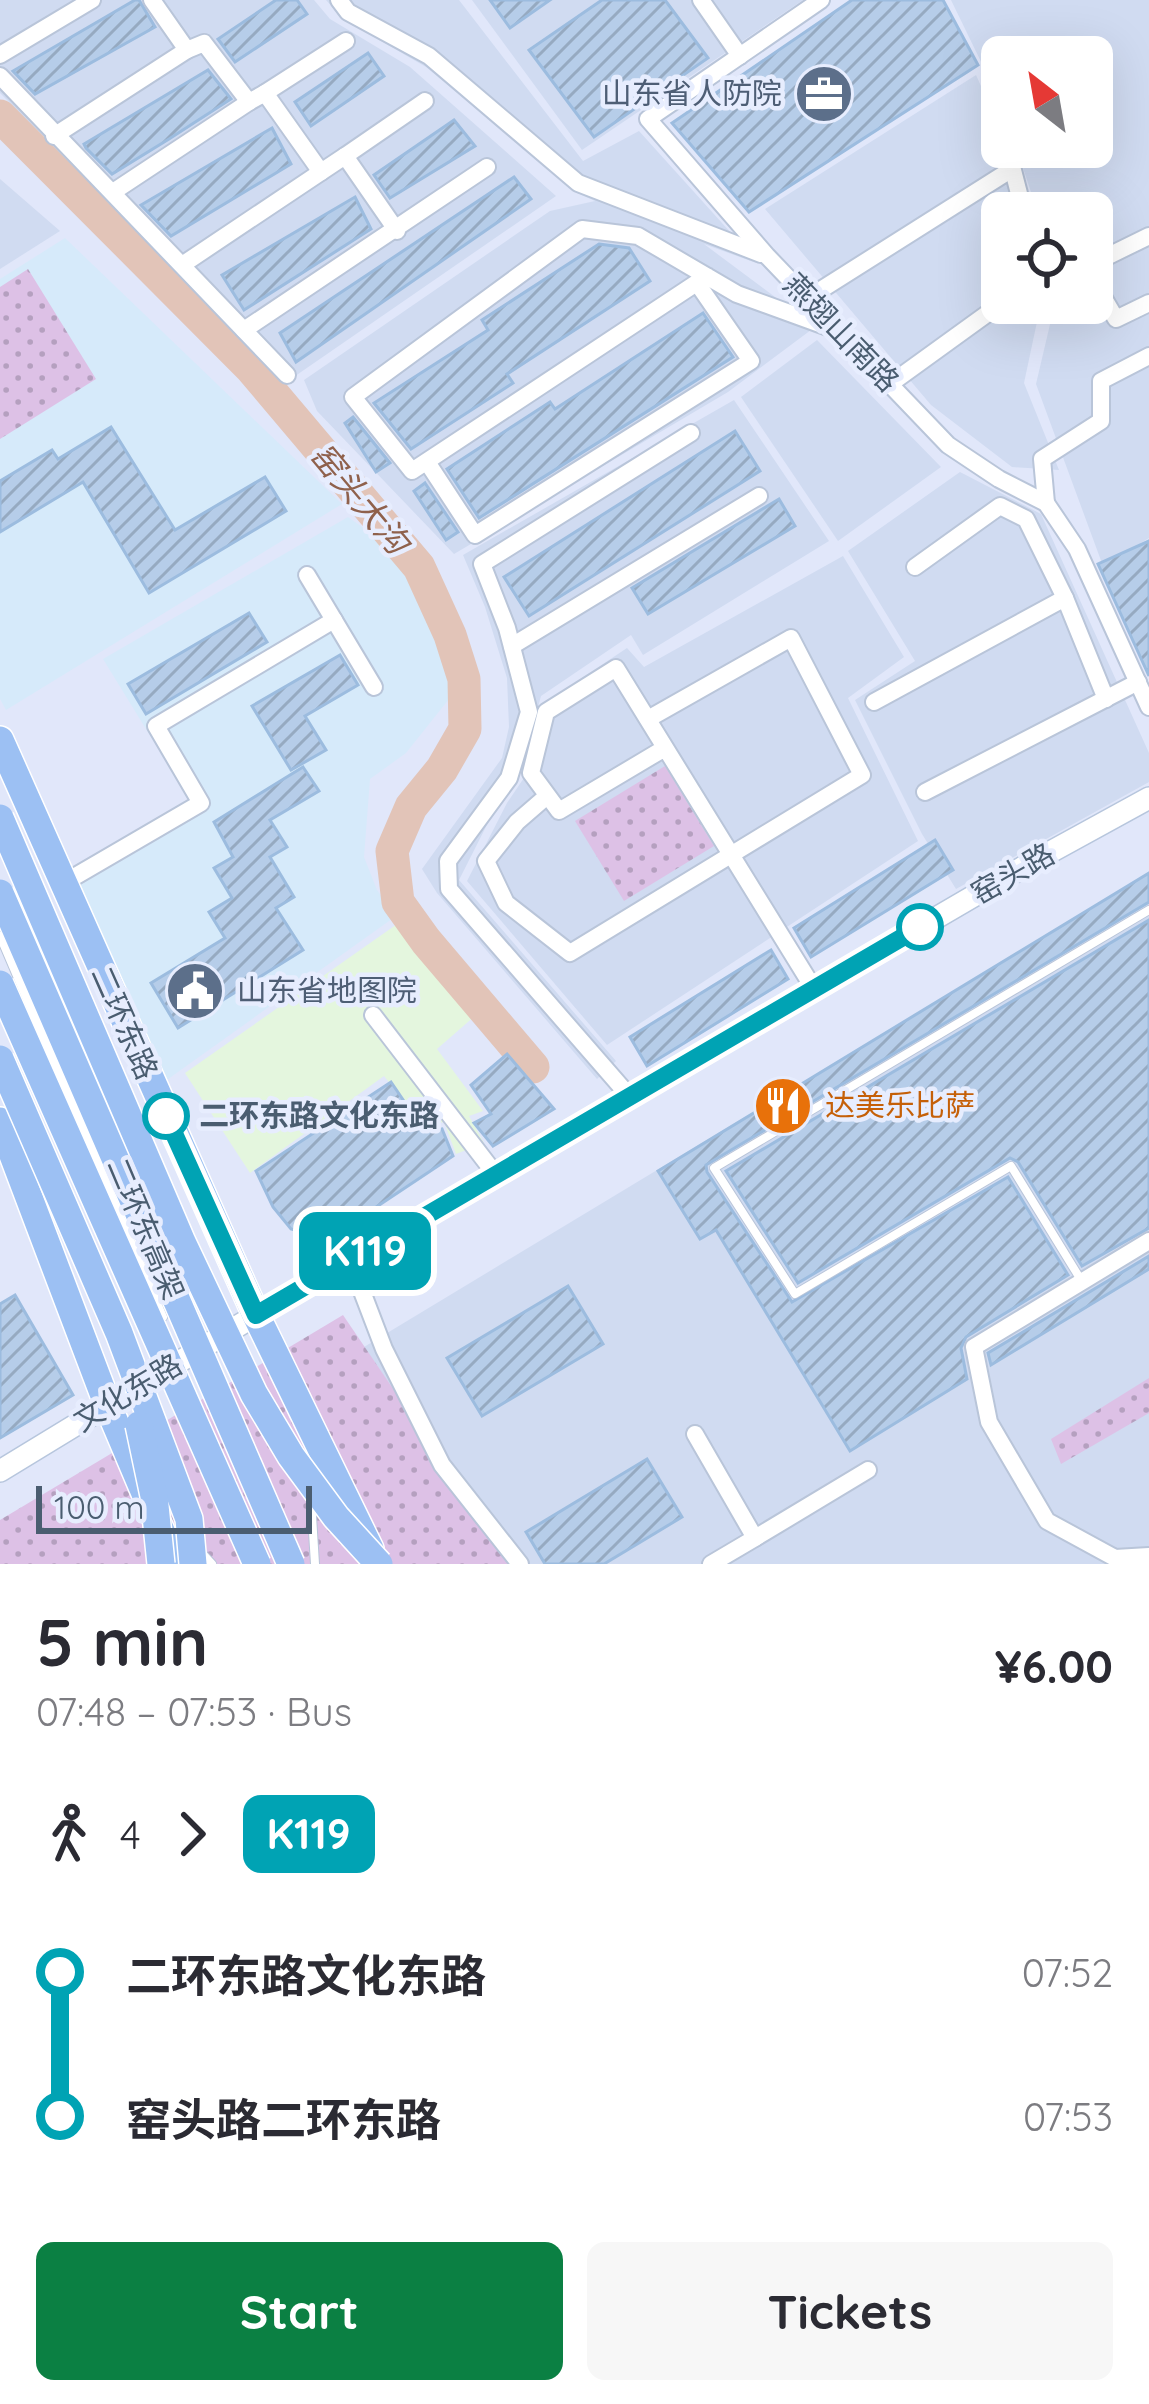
<!DOCTYPE html>
<meta charset="utf-8">
<style>
:root{--surface:#fff;--page:#f7f7f7;--text:#2b2b33;--muted:#7c7c81;--accent:#0b8043}
body{margin:0;font-family:Quicksand,"Noto Sans SC",sans-serif;background:var(--page);color:var(--text);height:100vh;display:flex;flex-direction:column;font-size:45px;white-space:nowrap}
*{box-sizing:border-box;margin:0}
p{font-size:39px;color:var(--muted)}
.icon{flex:none;width:66px;height:66px;fill:none;stroke:currentColor;stroke-width:2;stroke-linecap:round;stroke-linejoin:round}
.map{position:relative;height:1564px;overflow:hidden}
.panel{display:flex;flex-direction:column;background:var(--surface);flex:1}
.panel>*{flex:none}
.badge{padding:0 24px;border-radius:18px;font-size:42px;line-height:78px}
.needle{width:78px;rotate:329deg}
.buttons{position:absolute;left:981px;top:36px;display:grid;gap:24px}
.buttons a{display:grid;place-items:center;width:132px;height:132px;border-radius:18px;background:var(--surface);box-shadow:0 12px 48px #0002;font-size:60px}
.scale{position:absolute;left:36px;bottom:30px;width:276px;box-sizing:border-box;padding-left:12px;border:6px solid #4a5d70;border-top:0;font-size:33px;line-height:42px;white-space:nowrap;color:#4a5d70;-webkit-text-stroke:9px #e7edfe;paint-order:stroke}
.map>.badge{position:absolute;translate:-50% -50%;box-shadow:0 0 0 6px #fff}
.legs{display:flex;align-items:center;gap:18px;height:132px;padding:0 36px;font-size:39px}
.legs p{margin-inline-start:auto}
.headline{display:flex;align-items:center;justify-content:space-between;height:204px;padding:0 36px}
h1{font-size:66px;font-weight:700;line-height:90px}
.action{display:flex;gap:24px;margin-top:auto;padding:24px 36px}
.action a{flex:1;height:138px;border-radius:18px;background:var(--accent);color:#fff;font-size:48px;font-weight:700;line-height:138px;text-align:center}
.action a+a{background:var(--page);color:var(--text)}
ul{padding:0 36px;list-style:none}
li{display:flex;align-items:center;gap:42px;height:144px;font-size:45px}
li i{display:grid;place-items:center;width:18px;height:100%;margin:0 15px;background:currentColor}
li i::after{content:'';width:30px;height:30px;margin:-15px;border:9px solid;border-radius:50%;background:var(--surface)}
li p{margin-inline-start:auto}
li:first-child i{background:linear-gradient(#0000 50%,currentColor 0)}
li:last-child i{background:linear-gradient(currentColor 50%,#0000 0)}
.map>svg:first-child{display:block}
</style>
<div class="map">
<svg width="1149" height="1564" viewBox="0 0 1149 1564">
<defs>
<pattern id="park-dots" width="8" height="8" patternUnits="userSpaceOnUse" patternTransform="scale(3)"><rect width="8" height="8" fill="#ddc1e6"/><path d="M2 2h.1M6 6h.1" fill="none" stroke="#b5a0bf" stroke-width="1.8" stroke-linecap="round"/></pattern>
<pattern id="building-hatch" width="6" height="6" patternUnits="userSpaceOnUse" patternTransform="scale(3)"><rect width="6" height="6" fill="#b6cde9"/><path d="M-1 1l2-2M0 6l6-6M5 7l2-2" fill="none" stroke="#96aac1"/></pattern>
</defs>
<rect width="100%" height="100%" fill="#e1e7fa"/>
<!-- residential -->
<g fill="#d0dbf1">
<polygon points="0,0 314,0 330,19 410,67 556,196 288,381 0,93"/>
<polygon points="326,0 459,0 583,161 639,131 759,264 704,244 815,327 728,392 454,554 317,411 304,380 550,211 595,201 577,193 426,67 343,19"/>
<polygon points="472,0 803,0 582,150"/>
<polygon points="951,0 1149,0 1149,538 1103,566 1036,384 1055,303 1092,303 1092,213 1038,213 1016,147 1092,147 1092,57 1002,57 1002,105"/>
<polygon points="976,75 1002,133 1002,147 1008,147 1033,205 1034,213 1002,213 1002,303 1041,303 1024,383 1059,470 1012,467 931,405 765,209"/>
<polygon points="0,179 60,231 0,269"/>
<polygon points="817,340 941,467 838,541 741,397"/>
<polygon points="734,400 829,541 643,655 631,635 541,696 521,770 499,801 459,880 616,1061 597,1079 437,893 422,869 502,758 509,727 507,678 485,607 463,555"/>
<polygon points="960,472 1041,514 1149,753 1149,782 956,889 922,834 855,700 915,661 848,551"/>
<polygon points="843,556 904,657 848,698 918,841 607,1045 467,881 507,803 528,772 549,700 627,648 644,667"/>
<polygon points="1149,873 1149,1564 512,1564 364,1347"/>
</g>
<!-- commercial -->
<g fill="#d6eafa">
<polygon points="65,238 342,504 6,710 0,699 0,279"/>
<polygon points="348,517 419,567 451,626 449,699 406,753 370,779 364,857 377,890 396,916 164,1082 72,887 197,812 103,659"/>
</g>
<!-- education -->
<polygon fill="#e4f6de" points="400,922 476,1015 437,1049 483,1111 469,1116 484,1143 456,1154 444,1122 424,1126 384,1076 250,1173 185,1073"/>
<!-- park -->
<g fill="url(#park-dots)">
<polygon points="28,269 96,379 0,439 0,287"/>
<polygon points="665,766 714,846 624,901 575,821"/>
<polygon points="343,1315 512,1564 0,1564 0,1520"/>
<polygon points="1149,1378 1149,1413 1061,1464 1051,1439"/>
</g>
<g fill="none" stroke-linecap="round" stroke-linejoin="round">
<!-- river -->
<polyline stroke="#e2c4b8" stroke-width="33" points="0,116 251,368 419,567 450,635 464,679 465,729 442,769 411,807 392,851 398,902 426,941 533,1067"/>
</g>
<!-- building -->
<g fill="url(#building-hatch)" stroke="#9cbcdf" stroke-width="3">
<polygon points="135,0 139,0 155,27 35,94 13,71"/>
<polygon points="276,0 297,0 307,14 235,62 218,39"/>
<polygon points="490,0 550,0 510,28"/>
<polygon points="602,0 665,0 708,58 594,137 529,50"/>
<polygon points="852,0 943,0 978,65 749,212 672,123"/>
<polygon points="368,53 384,76 311,126 295,102"/>
<polygon points="208,70 231,99 169,139 112,174 86,148 84,144"/>
<polygon points="454,120 475,146 390,198 374,175"/>
<polygon points="272,128 291,164 171,236 141,205"/>
<polygon points="514,177 531,199 296,362 280,333"/>
<polygon points="355,197 371,229 244,310 222,275"/>
<polygon points="599,244 629,248 650,281 507,374 513,383 411,449 374,403 488,330 482,320"/>
<polygon points="703,313 733,357 479,518 447,469 550,402 555,409"/>
<polygon points="353,417 390,463 376,472 345,423"/>
<polygon points="111,427 175,530 265,477 286,511 149,593 83,482 0,532 0,481 52,450 58,459"/>
<polygon points="735,431 760,471 529,616 504,577"/>
<polygon points="425,483 458,532 446,540 414,491"/>
<polygon points="779,499 795,526 648,614 632,588"/>
<polygon points="1149,541 1149,676 1098,564"/>
<polygon points="249,613 267,642 146,714 128,684"/>
<polygon points="340,655 358,685 305,716 326,750 291,770 252,706"/>
<polygon points="303,767 319,791 270,820 287,847 270,857 294,897 276,908 303,950 178,1028 151,983 225,938 209,912 232,898 214,868 233,857 214,822"/>
<polygon points="935,840 953,870 811,957 794,928"/>
<polygon points="1149,873 1149,902 706,1165 707,1172 792,1302 1008,1177 1068,1275 966,1337 961,1348 967,1379 850,1451 716,1230 700,1239 658,1171"/>
<polygon points="1149,920 1149,1228 1082,1266 1018,1162 1010,1158 798,1283 726,1171"/>
<polygon points="771,950 788,979 647,1066 630,1037"/>
<polygon points="507,1054 554,1109 493,1146 474,1123 491,1114 471,1085"/>
<polygon points="391,1082 425,1132 442,1129 453,1156 328,1239 291,1229 273,1207 256,1171"/>
<polygon points="1149,1256 1149,1269 991,1365 988,1353"/>
<polygon points="568,1286 603,1344 482,1416 447,1358"/>
<polygon points="15,1295 73,1395 0,1438 0,1304"/>
<polygon points="647,1459 682,1517 604,1564 545,1564 526,1532"/>
</g>
<g fill="none" stroke-linecap="round" stroke-linejoin="round">
<!-- service casing -->
<g stroke="#b9c5d9" stroke-width="10">
<g id="service">
<polyline points="0,936 163,1317"/>
<polyline points="1081,1280 1011,1166 795,1294 714,1168 1149,910"/>
<polyline points="311,1500 315,1564"/>
<polyline points="200,1551 212,1564"/>
</g>
</g>
<!-- minor casing -->
<g stroke="#b9c5d9" stroke-width="20">
<g id="minor">
<polyline points="152,0 187,50 204,43 249,102 265,93 321,172 345,156 397,231"/>
<polyline points="339,0 348,12 429,56 578,183 761,254"/>
<polyline points="701,0 740,56"/>
<polyline points="821,0 648,119 767,256 948,445 999,479 1046,503 1077,549 1149,707"/>
<polyline points="0,55 92,0"/>
<polyline points="0,76 287,375"/>
<polyline points="265,93 346,41"/>
<polyline points="54,136 187,50"/>
<polyline points="1007,147 1024,213"/>
<polyline points="345,156 425,101"/>
<polyline points="113,192 249,102"/>
<polyline points="1092,264 1149,236"/>
<polyline points="182,265 321,172"/>
<polyline points="707,276 412,471 353,397 582,229 638,236 737,294 839,331"/>
<polyline points="1092,278 1116,319 1149,303"/>
<polyline points="808,298 1012,169"/>
<polyline points="244,330 487,167"/>
<polyline points="890,384 1002,303"/>
<polyline points="427,462 475,535 751,361 697,283"/>
<polyline points="1046,503 1042,459 1101,421 1101,381 1149,356"/>
<polyline points="915,567 1000,506 1026,519 1065,598"/>
<polyline points="307,575 374,687"/>
<polyline points="512,646 759,496"/>
<polyline points="874,702 1065,598 1106,699"/>
<polyline points="665,748 559,811 531,773 546,712 616,668 814,989"/>
<polyline points="925,792 1138,682"/>
<polyline points="547,796 517,822 486,861 506,903 570,953 862,775 791,638 648,719"/>
<polyline points="62,884 201,803 156,726 334,620"/>
<polyline points="373,1015 496,1175"/>
<polyline points="630,1097 449,889 448,861 509,778 529,712 507,628 482,564 691,433"/>
<polyline points="1149,1241 974,1347 989,1422 1047,1521 1115,1558 1149,1556"/>
<polyline points="350,1260 384,1349 442,1465 520,1564"/>
<polyline points="695,1434 755,1538 711,1564"/>
<polyline points="755,1538 868,1470"/>
</g>
</g>
<!-- secondary casing -->
<g stroke="#b7c6dd" stroke-width="24">
<polyline id="secondary" points="0,1471 256,1315 1025,866 1149,798"/>
</g>
<!-- trunk casing -->
<g stroke="#fff" stroke-width="30">
<g id="trunk">
<polyline points="0,740 256,1315 370,1549"/>
<polyline points="0,1121 108,1406 175,1564"/>
</g>
</g>
<!-- service -->
<use href="#service" stroke="#fff" stroke-width="8"/>
<!-- minor -->
<use href="#minor" stroke="#fff" stroke-width="16"/>
<!-- secondary -->
<use href="#secondary" stroke="#fff" stroke-width="21"/>
<!-- trunk -->
<use href="#trunk" stroke="#9cc0f3" stroke-width="27"/>
<!-- trunk-bridge casing -->
<g stroke="#fff" stroke-width="30" stroke-linecap="butt">
<g id="trunk-bridge">
<polyline points="0,818 182,1242 254,1394 291,1456 336,1517 379,1564"/>
<polyline points="0,893 291,1564"/>
<polyline points="0,984 257,1564"/>
<polyline points="0,1059 119,1333 189,1519 193,1564"/>
<polyline points="139,1425 154,1496 161,1564"/>
</g>
</g>
<!-- trunk-bridge -->
<use href="#trunk-bridge" stroke="#9cc0f3" stroke-width="27"/>
</g>
<g fill="none" stroke-linecap="round" stroke-linejoin="round">
<!-- line-1 casing -->
<g stroke="#fff" stroke-width="27">
<polyline id="line-1" points="166,1116 256,1315 920,927"/>
</g>
<!-- line-1 -->
<use href="#line-1" stroke="#00a3b4" stroke-width="18"/>
</g>
<!-- icons -->
<defs>
<g id="office-disc" transform="scale(3)"><circle r="9.5" fill="#5c6f8a" stroke="#e7edfe"/><path d="M-6-3h4V-5.5h4V-3h4V5H-6ZM-1-4.5V-3h2v-1.5ZM-6 0V1H6V0Z" fill="#fff"/></g>
<g id="civic-disc" transform="scale(3)"><circle r="9.5" fill="#5c6f8a" stroke="#e7edfe"/><path d="M-.6-6.5H3V-4.5H.6V-3L4-1V1h2V6H-6V1h2V-1L-.6-3ZM-1.2 2.5V6h2.4V2.5Z" fill="#fff"/></g>
<g id="restaurant-disc" transform="scale(3)"><circle r="9.5" fill="#e8710a" stroke="#e7edfe"/><path d="M-5-6h1v4h1v-4h1v4h1v-4h1v5L-1.5 .5V6h-2V.5L-5-1ZM5-6V6H3V1.5H1.5Q1.5-4 5-6Z" fill="#fff"/></g>
</defs>
<g fill-rule="evenodd">
<use href="#office-disc" x="824" y="94"/>
<use href="#civic-disc" x="195" y="991"/>
<use href="#restaurant-disc" x="783" y="1106"/>
</g>
<!-- markers -->
<g fill="#fff" stroke="#00a3b4" stroke-width="6">
<circle cx="920" cy="927" r="21"/>
<circle cx="166" cy="1116" r="21"/>
</g>
<g text-anchor="middle" stroke-width="9" stroke-linejoin="round" paint-order="stroke">
<!-- service labels -->
<g font-size="30" fill="#4e5e75" stroke="#e7edfe" text-anchor="end">
<text x="782" y="104">山东省人防院</text>
<text x="237" y="1001" text-anchor="start">山东省地图院</text>
</g>
<!-- street labels -->
<g font-size="30" fill="#4a5d70" stroke="#e7edfe">
<text transform="translate(841 333) rotate(46)" y="10">燕翅山南路</text>
<text transform="translate(1013 874) rotate(-30)" y="10">窑头路</text>
<text transform="translate(124 1023) rotate(66)" y="10">二环东路</text>
<text transform="translate(145 1229) rotate(67)" y="10">二环东高架</text>
<text transform="translate(128 1393) rotate(-31)" y="10">文化东路</text>
</g>
<!-- food labels -->
<g font-size="30" fill="#c56008" stroke="#e7edfe" text-anchor="start">
<text x="825" y="1116">达美乐比萨</text>
</g>
<!-- stop labels -->
<g font-size="30" font-weight="bold" fill="#4a5d70" stroke="#e7edfe" text-anchor="start">
<text x="199" y="1126">二环东路文化东路</text>
</g>
<!-- water labels -->
<g font-size="33" font-style="italic" fill="#8f614c" stroke="#e7edfe">
<text transform="translate(360 498) rotate(50)" y="12">窑头大沟</text>
</g>
</g>
</svg>
<div class="buttons">
<a><svg class="needle" viewBox="-14 -14 28 28"><path d="M0-13l5 13h-10z" fill="#e53935"/><path d="M0 13l5-13h-10z" fill="#7c7c81"/></svg></a>
<a><svg class="icon" aria-label="locate" viewBox="0 0 24 24"><circle cx="12" cy="12" r="6"/><path d="M12 2v4M12 18v4M2 12h4M18 12h4"/></svg></a>
</div>
<div class="scale">100 m</div>
<b class="badge" style="left:365px;top:1251px;background:#00a3b4;color:#fff">K119</b>
</div>
<section class="panel">
<div class="headline"><div><h1>5 min</h1><p>07:48 – 07:53 · Bus</p></div><b>¥6.00</b></div>
<div class="legs"><svg class="icon" aria-label="walk" viewBox="0 0 24 24"><circle cx="13" cy="4" r="2"/><path d="M13 8l-2 6 4 7M11 14l-3 7M7 12l3-4h3l4 4"/></svg>4<svg class="icon" aria-label="forward" viewBox="0 0 24 24"><path d="M9 5l7 7-7 7"/></svg><b class="badge" style="background:#00a3b4;color:#fff">K119</b></div>
<ul>
<li><i style="color:#00a3b4"></i><b>二环东路文化东路</b><p>07:52</p></li>
<li><i style="color:#00a3b4"></i><b>窑头路二环东路</b><p>07:53</p></li>
</ul>
<div class="action"><a>Start</a><a>Tickets</a></div>
</section>
